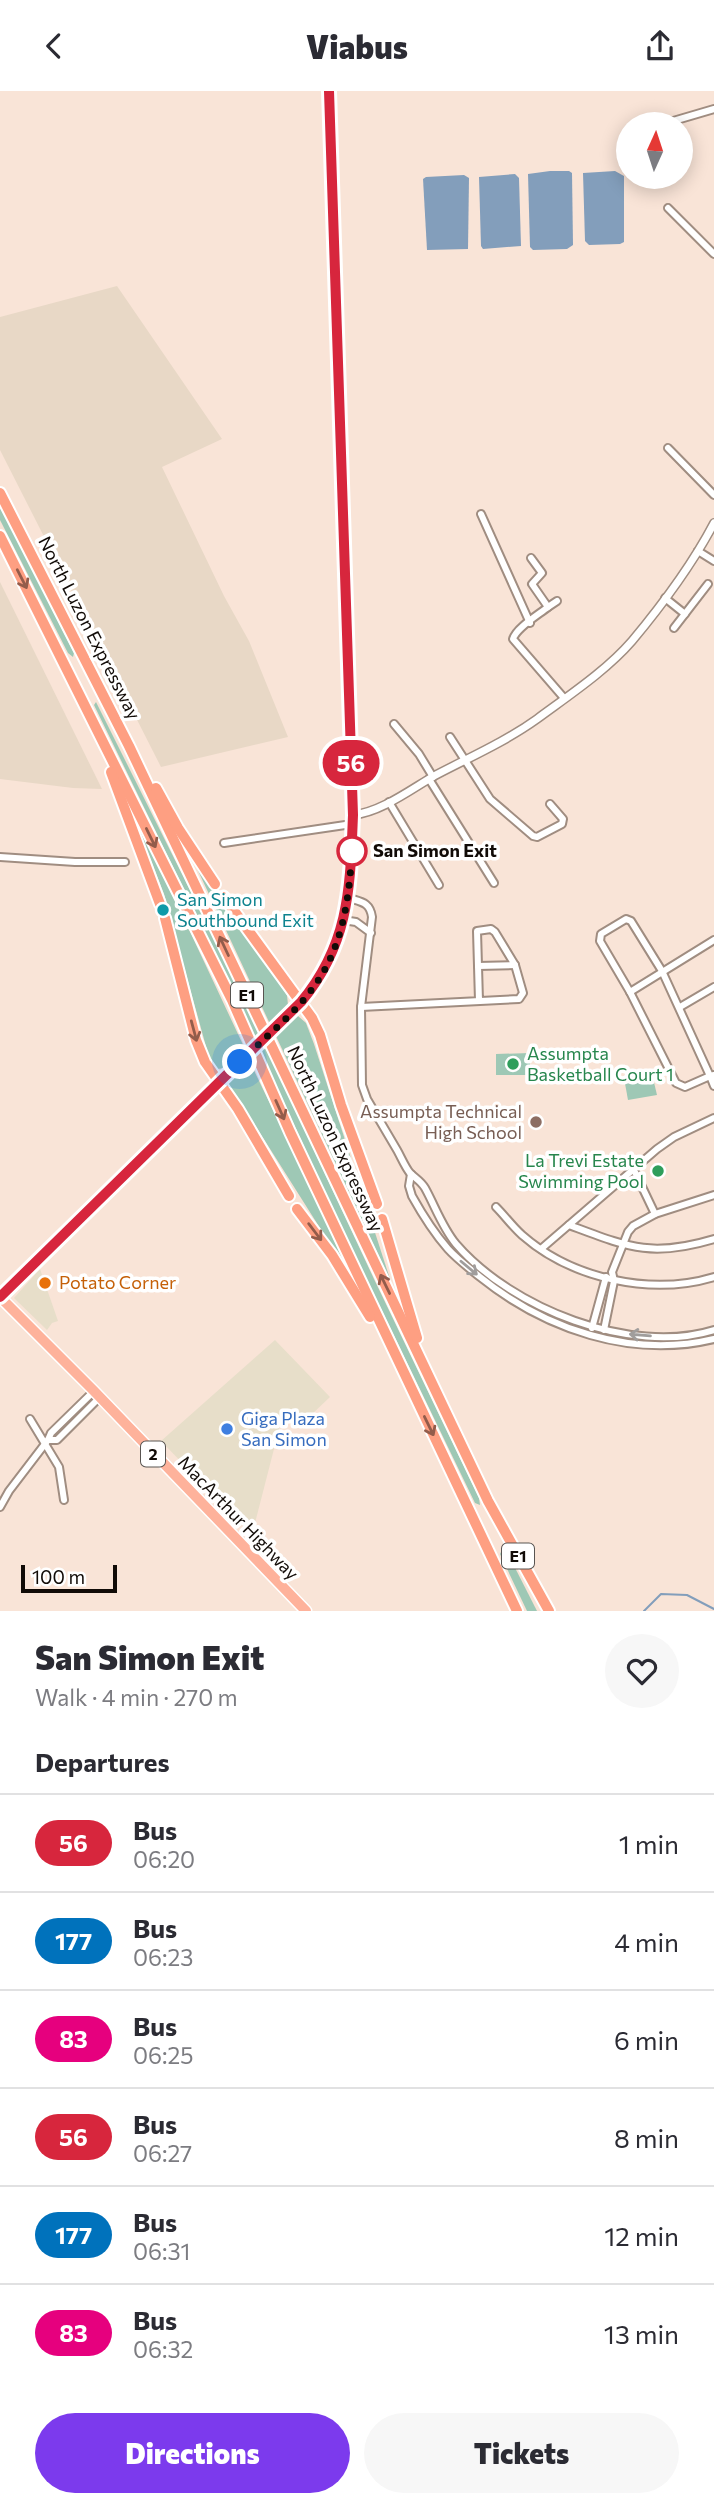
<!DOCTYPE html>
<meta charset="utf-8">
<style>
:root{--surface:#fff;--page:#f7f7f7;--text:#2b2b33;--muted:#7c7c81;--line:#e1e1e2;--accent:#7c3aed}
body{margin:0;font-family:Commissioner,sans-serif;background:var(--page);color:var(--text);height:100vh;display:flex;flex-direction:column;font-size:26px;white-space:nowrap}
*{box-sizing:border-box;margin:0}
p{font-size:23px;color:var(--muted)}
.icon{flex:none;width:38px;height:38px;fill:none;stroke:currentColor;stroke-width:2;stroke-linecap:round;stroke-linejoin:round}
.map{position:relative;height:1520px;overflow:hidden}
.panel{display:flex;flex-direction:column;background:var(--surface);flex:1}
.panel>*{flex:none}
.badge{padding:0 14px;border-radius:23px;font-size:24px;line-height:46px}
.needle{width:46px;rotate:3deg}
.controls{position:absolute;left:616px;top:21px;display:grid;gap:14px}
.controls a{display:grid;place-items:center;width:77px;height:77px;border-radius:50%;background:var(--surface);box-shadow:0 4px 18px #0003;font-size:35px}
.scale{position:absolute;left:21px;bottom:18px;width:96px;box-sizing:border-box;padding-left:7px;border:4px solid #110b07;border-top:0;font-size:19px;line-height:24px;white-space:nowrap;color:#110b07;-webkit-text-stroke:5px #fff;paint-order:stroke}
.you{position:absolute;width:35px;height:35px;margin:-18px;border:5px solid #fff;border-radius:50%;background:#1a73e8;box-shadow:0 0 0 10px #1a73e833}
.map>.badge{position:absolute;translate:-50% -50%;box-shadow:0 0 0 4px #fff}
h2{padding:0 35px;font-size:26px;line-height:63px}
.round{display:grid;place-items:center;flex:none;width:74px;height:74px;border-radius:37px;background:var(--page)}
.summary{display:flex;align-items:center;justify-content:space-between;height:119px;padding:0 35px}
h1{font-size:33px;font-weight:800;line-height:52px}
.primary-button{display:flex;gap:14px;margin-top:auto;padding:14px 35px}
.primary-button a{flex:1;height:80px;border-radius:42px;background:var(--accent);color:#fff;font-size:28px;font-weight:800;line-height:80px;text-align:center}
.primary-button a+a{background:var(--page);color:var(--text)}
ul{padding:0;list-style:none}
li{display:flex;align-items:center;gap:21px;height:98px;padding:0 35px;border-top:2px solid var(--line)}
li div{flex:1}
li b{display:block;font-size:26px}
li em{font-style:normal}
li .badge{min-width:77px;font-weight:700;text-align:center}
header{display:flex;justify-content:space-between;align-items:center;height:91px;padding:0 35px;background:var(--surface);font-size:32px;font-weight:800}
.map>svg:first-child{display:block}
</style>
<header><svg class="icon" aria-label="back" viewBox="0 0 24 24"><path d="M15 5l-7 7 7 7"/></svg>Viabus<svg class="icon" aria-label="share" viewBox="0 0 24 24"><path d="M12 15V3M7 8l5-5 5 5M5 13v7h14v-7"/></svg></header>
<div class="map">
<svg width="714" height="1520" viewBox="0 0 714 1520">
<rect width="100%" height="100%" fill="#f9e4d7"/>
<!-- commercial -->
<g fill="#e7dec9">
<polygon points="40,1178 58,1230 52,1232 47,1239 14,1207"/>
<polygon points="275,1249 330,1306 309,1326 284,1319 255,1432 247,1439 161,1350"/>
</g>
<!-- industrial -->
<g fill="#e8d8c6">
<polygon points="117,195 222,348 162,376 224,505 249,550 288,646 161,676 0,359 0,226"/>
<polygon points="0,491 102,698 73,697 0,688"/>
</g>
<!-- green -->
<g fill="#9ec8b5">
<polygon points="0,415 65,544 74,562 73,566 68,562 0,429"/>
<polygon points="96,611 228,875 374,1188 479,1407 480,1414 475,1412 341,1135 203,837 94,614"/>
<path d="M 136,731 L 185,830 L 245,958 C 237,966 228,979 216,978 L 210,970 L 164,803 Z"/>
<polygon points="193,769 287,904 288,914 270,933"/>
<polygon points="298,925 306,932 314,953 391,1191 275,943 293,926"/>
<polygon points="530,962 530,984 496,984 496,963"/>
<polygon points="249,969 314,1104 349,1183 253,1031 228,996 228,990"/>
<polygon points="652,983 657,1004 628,1009 624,987"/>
<polygon points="502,1459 507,1461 537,1520 527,1520 500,1463"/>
</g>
<!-- water -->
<g fill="#839ebb">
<polygon points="550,80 569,80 572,82 573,154 567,158 533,159 530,156 528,83"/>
<polygon points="615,80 624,85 624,151 620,153 589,154 585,150 583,82"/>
<polygon points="515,83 519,87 521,155 483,158 481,155 479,86"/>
<polygon points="464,84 469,87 468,158 427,159 423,88 426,86"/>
</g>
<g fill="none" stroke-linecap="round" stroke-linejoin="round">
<!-- stream -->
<polyline stroke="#839ebb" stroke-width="2" points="644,1520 661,1503 687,1504 714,1518"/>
<!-- minor casing -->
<g stroke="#a08d81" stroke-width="10">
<g id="minor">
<polyline points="663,33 714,18"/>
<polyline points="668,117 714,163"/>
<polyline points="668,357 714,404"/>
<polyline points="481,423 530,532"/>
<polyline points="698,460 714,470"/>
<path d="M 531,467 L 542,482 L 532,493 L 548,516 C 538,524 516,537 513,548 L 564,607"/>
<polyline points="665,507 685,523"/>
<polyline points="548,516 557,510"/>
<polyline points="674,537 708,493"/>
<polyline points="394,633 419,663 433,686"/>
<polyline points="450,646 490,708 533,745 537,746 562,733 563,728 550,713"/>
<polyline points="429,688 494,792"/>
<polyline points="389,711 439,794"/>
<polyline points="224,752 352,733"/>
<polyline points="0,766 75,771 125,771"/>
<path d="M 349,807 C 361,811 370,811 372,826 L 361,916 L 362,994 L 367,1008 C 377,1025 387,1042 397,1059 C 401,1066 405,1076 410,1082 C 415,1087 421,1090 425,1097 C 435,1115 442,1136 456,1153 C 511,1217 631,1265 714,1239"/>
<polyline points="343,829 356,831 371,842"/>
<polyline points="478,875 515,874"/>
<polyline points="630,901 714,849"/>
<polyline points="361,916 519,908 523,902 515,874 495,841 491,838 477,840 479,910"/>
<polyline points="680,916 714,896"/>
<polyline points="714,984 710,985 685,996 676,992 630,901 600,850 601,843 626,828 631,830 662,880 710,985 714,995"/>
<polyline points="634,1079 655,1123"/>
<path d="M 411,1083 L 409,1095 L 412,1105 C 422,1123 434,1142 448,1158 C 457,1168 469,1177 480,1186 C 545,1238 631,1268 714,1248"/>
<path d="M 496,1116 C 505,1125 512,1135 522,1144 C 572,1188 651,1205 714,1186"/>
<path d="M 569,1134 C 628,1156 651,1167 714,1148"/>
<polyline points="541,1158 657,1058 674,1046 714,1027"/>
<polyline points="592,1237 606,1186"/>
<polyline points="604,1239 614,1190 612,1181 628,1141 633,1135 655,1123 714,1104"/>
<polyline points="30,1328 59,1376 64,1409"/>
<polyline points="48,1349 57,1349 100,1306"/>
<polyline points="0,1416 9,1400 48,1349 51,1342 94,1300"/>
</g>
</g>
<!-- tertiary casing -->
<g stroke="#a08d81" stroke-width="10">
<path id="tertiary" d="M 353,724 C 381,721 410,699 434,685 C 468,667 505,651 537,628 C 568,605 606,580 632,550 C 662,514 692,474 714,432"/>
</g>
<!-- secondary casing -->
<g stroke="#a08d81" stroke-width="12">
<g id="secondary">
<path d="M 286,925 C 349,866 350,804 353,724 L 329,0"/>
<polyline points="0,1206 240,971"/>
</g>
</g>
<!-- trunk casing -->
<g stroke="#fff" stroke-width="13">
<polyline id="trunk" points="0,1206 94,1300 306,1520"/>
</g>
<!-- motorway casing -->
<g stroke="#fff" stroke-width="14">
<g id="motorway">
<polyline points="0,402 129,655 488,1410 549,1520"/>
<polyline points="0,445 232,909 290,1041 517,1520"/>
<polyline points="111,681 160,813"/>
<polyline points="156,697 178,737 215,793"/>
<polyline points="224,806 312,927 320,944 341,1014 377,1113"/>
<polyline points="165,827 196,949 205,971 238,1018 289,1105"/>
<polyline points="297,1118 332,1164 370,1226"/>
<polyline points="382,1128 417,1247"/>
</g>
</g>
<!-- minor -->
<use href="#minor" stroke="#fff" stroke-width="6"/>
<!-- tertiary -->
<use href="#tertiary" stroke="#fff" stroke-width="7"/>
<!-- secondary -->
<use href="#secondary" stroke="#ffe2da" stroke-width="9"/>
<!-- trunk -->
<use href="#trunk" stroke="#feb29b" stroke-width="10"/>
<!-- motorway -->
<use href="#motorway" stroke="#fe9f82" stroke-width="10"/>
<!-- secondary-bridge casing -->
<g stroke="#a08d81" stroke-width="12" stroke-linecap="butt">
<polyline id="secondary-bridge" points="240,971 286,925"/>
</g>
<!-- secondary-bridge -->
<use href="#secondary-bridge" stroke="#ffe2da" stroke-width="9"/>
</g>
<!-- one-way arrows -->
<defs><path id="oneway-shaft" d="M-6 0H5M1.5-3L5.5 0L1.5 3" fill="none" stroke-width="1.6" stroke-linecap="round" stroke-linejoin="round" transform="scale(1.75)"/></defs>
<g stroke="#935c4b">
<use href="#oneway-shaft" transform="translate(22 488) rotate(63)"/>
<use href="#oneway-shaft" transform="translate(151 747) rotate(64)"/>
<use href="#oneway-shaft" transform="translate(224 855) rotate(-115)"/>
<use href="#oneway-shaft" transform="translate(194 940) rotate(75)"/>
<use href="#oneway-shaft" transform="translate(280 1019) rotate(66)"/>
<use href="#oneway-shaft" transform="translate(315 1141) rotate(53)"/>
<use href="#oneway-shaft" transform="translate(385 1193) rotate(-116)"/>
<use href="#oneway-shaft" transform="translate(429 1335) rotate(64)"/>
</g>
<g stroke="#a09d9c">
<use href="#oneway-shaft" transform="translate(469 1177) rotate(40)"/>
<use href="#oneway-shaft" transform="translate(640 1244) rotate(-175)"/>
</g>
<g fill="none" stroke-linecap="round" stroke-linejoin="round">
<!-- line casing -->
<g stroke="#fff" stroke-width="16">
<path id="line" d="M 0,1206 L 301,911 C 350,852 350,796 353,724 L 329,0"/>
</g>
<!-- line -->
<use href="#line" stroke="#d7263d" stroke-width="10"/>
<!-- walk -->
<path stroke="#110b07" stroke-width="7" stroke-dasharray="0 12.6" d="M 240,971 C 265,946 295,923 315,894 C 344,854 350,802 352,755 L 352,760"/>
</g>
<!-- markers -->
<circle fill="#fff" stroke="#d7263d" stroke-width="3.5" cx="352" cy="760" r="14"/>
<circle fill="#0f9aa8" stroke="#fff" stroke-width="2.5" cx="163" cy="819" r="7"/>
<g fill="#2e9e5b" stroke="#fff" stroke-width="2.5">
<circle cx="513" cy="973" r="7"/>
<circle cx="658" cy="1080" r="7"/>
</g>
<circle fill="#8d6e63" stroke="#fff" stroke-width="2.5" cx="536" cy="1031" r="7"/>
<circle fill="#e8710a" stroke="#fff" stroke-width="2.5" cx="45" cy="1192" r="7"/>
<circle fill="#3f7fe0" stroke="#fff" stroke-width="2.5" cx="227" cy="1338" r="7"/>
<g text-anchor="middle" stroke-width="7" stroke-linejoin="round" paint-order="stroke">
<!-- shield labels -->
<g fill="#fff" stroke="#585451" stroke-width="2">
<rect x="231" y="891.5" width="32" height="25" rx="5"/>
<rect x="141" y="1350.5" width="24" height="25" rx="5"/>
<rect x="502" y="1452.5" width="32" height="25" rx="5"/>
</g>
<g font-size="16" font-weight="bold" fill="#110b07">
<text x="247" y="910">E1</text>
<text x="153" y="1369">2</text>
<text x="518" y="1471">E1</text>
</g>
<!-- street labels -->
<g font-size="18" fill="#110b07" stroke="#fff">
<text transform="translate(89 537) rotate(63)" y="6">North Luzon Expressway</text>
<text transform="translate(335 1048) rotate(65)" y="6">North Luzon Expressway</text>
<text transform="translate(238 1427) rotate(46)" y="6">MacArthur Highway</text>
</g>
<!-- stop labels -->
<g font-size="18" font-weight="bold" fill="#110b07" stroke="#fff" text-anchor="start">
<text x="373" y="766">San Simon Exit</text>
</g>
<!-- culture labels -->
<g font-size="18" fill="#0d838f" stroke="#fff" text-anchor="start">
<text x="177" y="815">San Simon<tspan x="177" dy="21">Southbound Exit</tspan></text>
</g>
<!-- leisure labels -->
<g font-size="18" fill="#27864d" stroke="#fff" text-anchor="start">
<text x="527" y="969">Assumpta<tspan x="527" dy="21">Basketball Court 1</tspan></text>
<text x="644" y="1076" text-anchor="end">La Trevi Estate<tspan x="644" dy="21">Swimming Pool</tspan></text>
</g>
<!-- education labels -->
<g font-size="18" fill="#785e54" stroke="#fff" text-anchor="end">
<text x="522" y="1027">Assumpta Technical<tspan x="522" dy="21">High School</tspan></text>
</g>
<!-- food labels -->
<g font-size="18" fill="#c56008" stroke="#fff" text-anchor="start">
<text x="59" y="1198">Potato Corner</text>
</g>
<!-- shop labels -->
<g font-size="18" fill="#366cbe" stroke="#fff" text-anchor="start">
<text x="241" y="1334">Giga Plaza<tspan x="241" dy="21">San Simon</tspan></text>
</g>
</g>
</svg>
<div class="controls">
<a><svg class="needle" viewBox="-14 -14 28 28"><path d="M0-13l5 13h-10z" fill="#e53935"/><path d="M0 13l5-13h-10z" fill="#7c7c81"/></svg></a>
</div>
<div class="scale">100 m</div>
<div class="you" style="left:240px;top:971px"></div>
<b class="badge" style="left:351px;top:672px;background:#d7263d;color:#fff">56</b>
</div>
<section class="panel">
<div class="summary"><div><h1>San Simon Exit</h1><p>Walk · 4 min · 270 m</p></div><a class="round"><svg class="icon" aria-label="heart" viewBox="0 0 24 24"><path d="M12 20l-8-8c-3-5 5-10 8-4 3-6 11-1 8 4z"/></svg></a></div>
<h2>Departures</h2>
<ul>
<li><span class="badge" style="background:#d7263d;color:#fff">56</span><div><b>Bus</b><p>06:20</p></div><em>1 min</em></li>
<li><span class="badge" style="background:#0072bc;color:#fff">177</span><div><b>Bus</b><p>06:23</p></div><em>4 min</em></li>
<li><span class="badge" style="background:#e6007e;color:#fff">83</span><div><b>Bus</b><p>06:25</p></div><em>6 min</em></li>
<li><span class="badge" style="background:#d7263d;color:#fff">56</span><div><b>Bus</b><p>06:27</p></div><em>8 min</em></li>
<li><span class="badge" style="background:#0072bc;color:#fff">177</span><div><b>Bus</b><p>06:31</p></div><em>12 min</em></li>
<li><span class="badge" style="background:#e6007e;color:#fff">83</span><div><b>Bus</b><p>06:32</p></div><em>13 min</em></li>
</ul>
<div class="primary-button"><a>Directions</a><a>Tickets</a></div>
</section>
